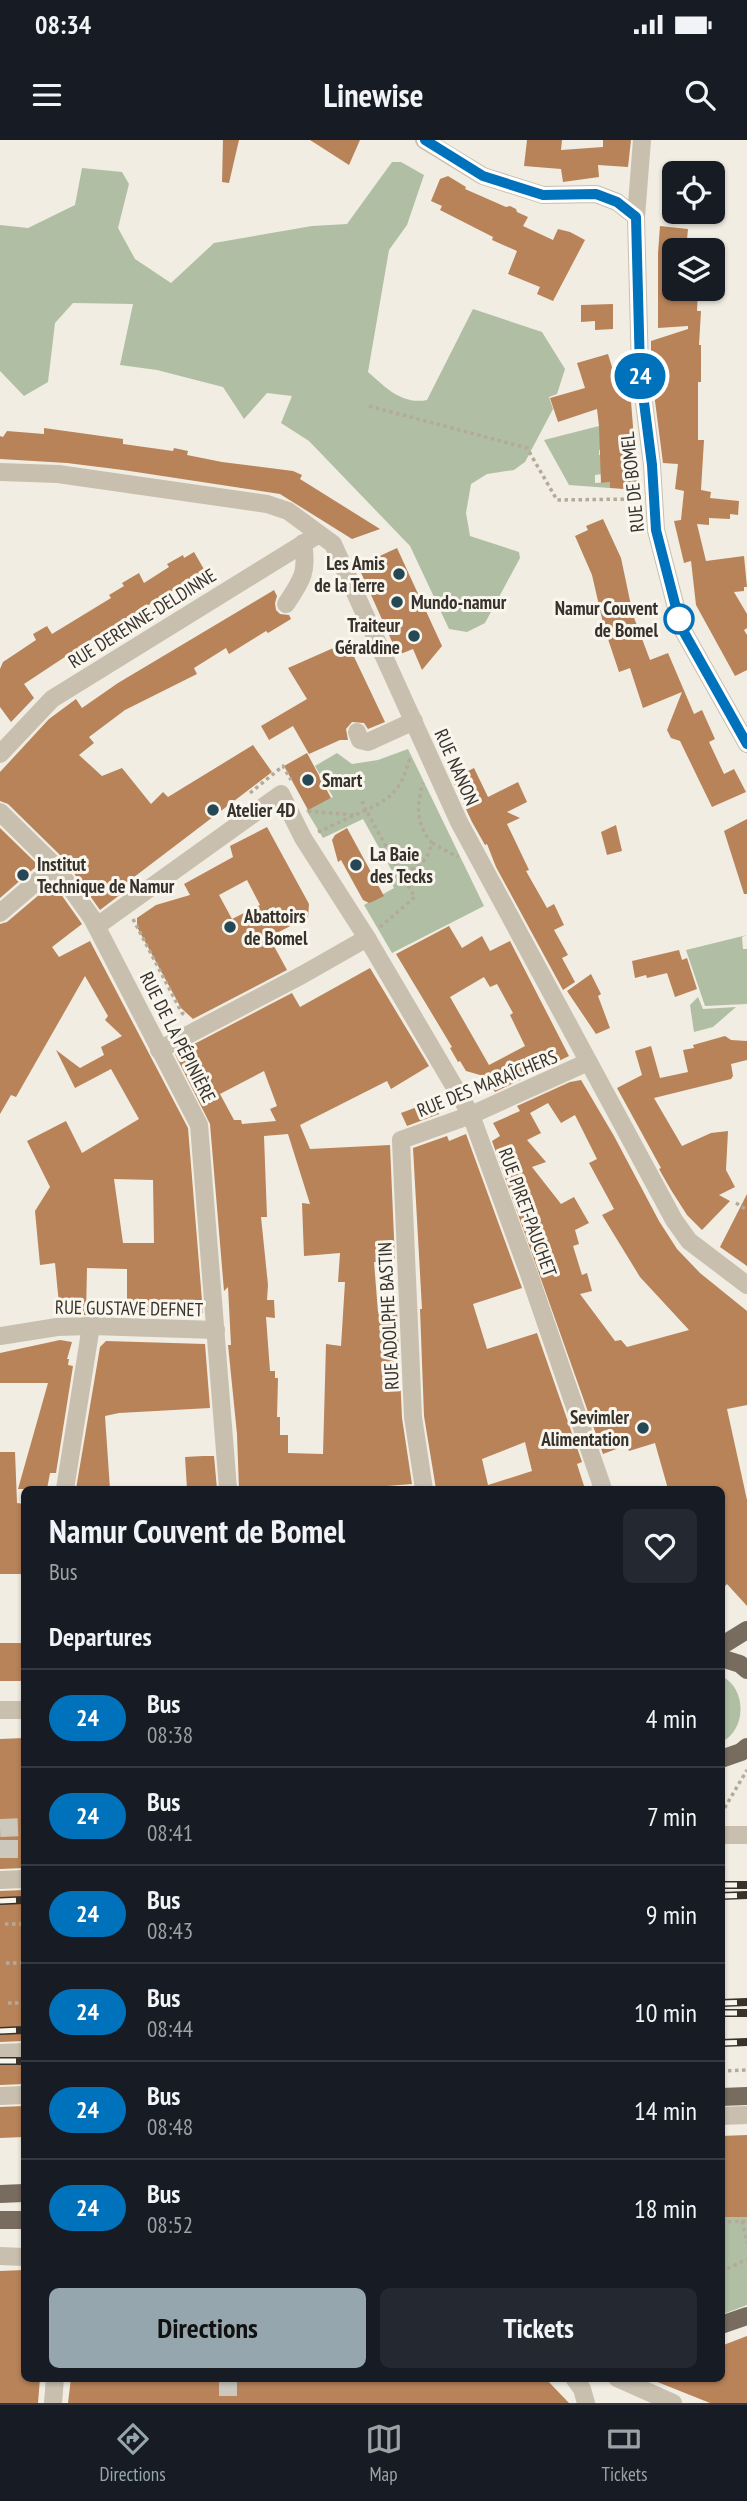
<!DOCTYPE html>
<meta charset="utf-8">
<style>
:root{--surface:#171b24;--page:#242831;--text:#f1f3f6;--muted:#9ea1a6;--line:#363941;--accent:#96a6ae}
body{margin:0;font-family:"PT Sans Narrow",sans-serif;background:var(--page);color:var(--text);height:100vh;display:flex;flex-direction:column;font-size:26px;white-space:nowrap}
*{box-sizing:border-box;margin:0}
p{font-size:23px;color:var(--muted)}
.icon{flex:none;width:38px;height:38px;fill:none;stroke:currentColor;stroke-width:2;stroke-linecap:round;stroke-linejoin:round}
.map{position:relative;flex:1;overflow:hidden}
.side{position:absolute;left:21px;top:1346px;width:704px;height:896px;display:flex;flex-direction:column;background:var(--surface);border-radius:10px;box-shadow:0 2px 5px #0004}
.side>*{flex:none}
.badge{padding:0 14px;border-radius:23px;font-size:24px;line-height:46px}
.tools{position:absolute;left:662px;top:21px;display:grid;gap:14px}
.tools a{display:grid;place-items:center;width:63px;height:63px;border-radius:10px;background:var(--surface);box-shadow:0 2px 5px #0004;font-size:35px}
.map>.badge{position:absolute;translate:-50% -50%;box-shadow:0 0 0 4px #fff}
h2{padding:0 28px;font-size:26px;line-height:63px}
.round{display:grid;place-items:center;flex:none;width:74px;height:74px;border-radius:10px;background:var(--page)}
.summary{display:flex;align-items:center;justify-content:space-between;height:119px;padding:0 28px}
h1{font-size:33px;font-weight:800;line-height:52px}
.primary-button{display:flex;gap:14px;margin-top:auto;padding:14px 28px}
.primary-button a{flex:1;height:80px;border-radius:10px;background:var(--accent);color:#111;font-size:28px;font-weight:800;line-height:80px;text-align:center}
.primary-button a+a{background:var(--page);color:var(--text)}
ul{padding:0;list-style:none}
li{display:flex;align-items:center;gap:21px;height:98px;padding:0 28px;border-top:2px solid var(--line)}
li div{flex:1}
li b{display:block;font-size:26px}
li em{font-style:normal}
li .badge{min-width:77px;font-weight:700;text-align:center}
.status{display:flex;justify-content:space-between;align-items:center;height:49px;padding:0 35px;background:var(--surface);direction:ltr}
.status svg{height:19px;fill:currentColor}
header{display:flex;justify-content:space-between;align-items:center;height:91px;padding:0 28px;background:var(--surface);font-size:32px;font-weight:800}
.tab-bar{display:flex;justify-content:space-around;align-items:center;height:98px;border-top:2px solid var(--line);background:var(--surface);font-size:19px;color:var(--muted)}
.tab-bar a{display:grid;justify-items:center;gap:4px}
.tab-bar .active{color:var(--accent)}
.map>svg:first-child{display:block}
</style>
<div class="status"><b>08:34</b><svg viewBox="0 0 49 12"><path d="M0 12V9h3v3zM5 12V6h3v6zM10 12V3h3v9zM15 12V0h3v12zM26 1h20v11H26zM47 4h2v5h-2z"/></svg></div>
<header><svg class="icon" aria-label="menu" viewBox="0 0 24 24"><path d="M4 6h16M4 12h16M4 18h16"/></svg>Linewise<svg class="icon" aria-label="search" viewBox="0 0 24 24"><circle cx="10" cy="10" r="6"/><path d="M15 15l6 6"/></svg></header>
<div class="map">
<svg width="747" height="2263" viewBox="0 0 747 2263">
<rect width="100%" height="100%" fill="#f1ede2"/>
<!-- green -->
<g fill="#b0bfa3">
<path d="M 392,22 L 401,22 L 424,35 L 407,85 L 389,110 L 368,232 C 385,247 402,265 427,260 L 473,169 L 542,192 L 565,229 L 557,254 L 549,257 L 553,269 L 525,322 L 514,330 L 487,334 L 471,344 L 466,373 L 470,396 L 519,412 L 520,418 L 485,483 L 467,492 L 449,489 L 410,406 L 309,301 L 281,283 L 292,256 L 267,253 L 244,279 L 223,247 L 157,230 L 120,225 L 133,164 L 73,163 L 55,183 L 48,242 L 24,256 L 0,231 L 0,85 L 28,88 L 75,65 L 82,28 L 122,32 L 129,44 L 118,88 L 135,119 L 171,143 L 214,103 L 312,86 L 347,84 Z"/>
<polygon points="599,286 608,309 599,310 599,315 608,315 610,333 595,335 595,343 610,342 610,348 569,345 544,300"/>
<polygon points="408,609 484,766 392,813 364,765 394,748 387,734 392,731 363,679 323,698 306,670 333,657 315,626 337,613 352,624 378,620"/>
<polygon points="747,795 742,797 743,809 747,809 747,864 705,866 686,810"/>
<polygon points="698,857 703,869 736,867 713,887 694,892 690,865"/>
<path d="M 721,1536 C 747,1547 747,1591 721,1602 Z"/>
<polygon points="721,2077 747,2077 747,2165 721,2175"/>
</g>
<!-- building -->
<g fill="#b88359" fill-rule="evenodd">
<polygon points="223,0 239,0 229,43 222,42"/>
<polygon points="310,0 360,0 349,25"/>
<polygon points="527,0 562,0 561,10 603,7 603,0 631,0 628,27 598,25 599,37 563,42 561,29 524,26"/>
<polygon points="448,36 466,47 465,49 506,67 510,66 516,69 517,72 528,77 523,86 553,100 558,89 570,92 585,100 553,161 537,154 540,147 508,134 517,111 492,100 493,97 440,70 442,66 431,61 440,39"/>
<polygon points="660,86 688,89 686,110 674,110 674,149 698,149 697,171 701,171 699,205 701,205 701,242 698,242 698,300 704,300 701,350 711,352 710,358 739,361 738,375 730,374 730,379 709,378 709,385 697,384 706,421 744,416 747,447 744,447 744,451 734,452 747,474 747,488 744,490 747,495 747,530 735,536 696,465 691,421 684,423 674,381 681,380 684,351 675,349 678,324 663,323 651,230 651,201 688,189 688,186 658,188 658,113"/>
<polygon points="613,164 613,189 595,190 595,181 581,182 581,165"/>
<polygon points="608,214 616,240 629,236 638,350 610,348 610,342 601,343 599,286 597,269 558,282 550,258 585,248 577,223"/>
<polygon points="44,288 123,299 123,304 173,311 174,308 188,311 187,315 222,322 293,331 302,335 300,339 380,389 352,399 280,354 123,330 67,323 0,319 0,296 3,297 7,291 44,294"/>
<polygon points="603,379 621,418 633,475 650,520 668,513 694,574 702,570 715,599 709,602 724,634 734,629 746,652 712,667 680,601 671,598 667,590 682,552 643,568 630,528 619,532 604,487 592,435 575,396 588,390 586,386"/>
<polygon points="397,408 442,506 422,530 413,509 398,515 358,426"/>
<polygon points="194,412 205,431 95,497 24,544 34,558 11,582 0,567 0,529 3,522 36,500 33,494 47,486 52,494 111,458 109,455 124,446 122,443 139,433 144,443 169,427 167,424 183,415 184,418"/>
<polygon points="274,450 277,456 275,463 276,470 280,474 289,475 291,479 268,493 266,491 229,514 226,508 194,528 197,534 125,570 89,597 94,603 79,615 102,636 122,628 151,664 163,652 168,657 253,605 272,632 117,750 121,754 100,770 63,718 8,664 0,661 0,632 49,579 76,559 82,568 118,543"/>
<polygon points="347,502 385,582 368,589 364,583 352,582 346,589 348,600 340,600 309,614 293,586 269,600 261,586 307,559 288,528"/>
<polygon points="307,613 331,658 308,670 284,626"/>
<polygon points="474,628 488,657 518,642 527,662 507,672 520,678 507,684 529,730 526,731 547,768 554,764 564,785 554,790 568,815 562,818 575,842 563,850 496,727 487,704 485,705 472,682 452,639"/>
<polygon points="747,679 747,754 744,754 724,691"/>
<polygon points="616,685 622,711 607,715 601,692"/>
<path d="M 267,687 L 309,764 L 308,777 L 269,797 L 287,830 L 193,879 L 181,868 L 137,787 L 137,778 L 156,765 L 190,755 L 184,744 L 233,717 L 230,706 ZM 247,740 L 260,765 L 232,779 L 219,755 Z"/>
<polygon points="0,688 38,725 0,758"/>
<polygon points="347,688 384,756 374,761 369,763 363,760 341,720 338,722 332,700 335,695"/>
<path d="M 53,743 L 82,784 L 52,807 L 59,817 L 90,801 L 188,988 L 203,1173 L 199,1176 L 127,1175 L 127,1129 L 87,1128 L 86,1175 L 60,1174 L 55,1123 L 40,1125 L 35,1071 L 50,1047 L 27,1001 L 66,981 L 82,1013 L 139,979 L 111,929 L 75,948 L 56,910 L 80,928 L 104,915 L 101,907 L 122,896 L 105,880 L 108,876 L 85,836 L 16,957 L 11,955 L 0,974 L 0,784 L 7,782 ZM 114,1039 L 153,1040 L 154,1103 L 123,1103 Z"/>
<path d="M 449,786 L 462,808 L 482,796 L 490,811 L 510,801 L 569,916 L 495,952 L 487,937 L 466,931 L 460,921 L 458,922 L 450,908 L 452,907 L 396,814 ZM 484,837 L 490,847 L 497,844 L 513,873 L 510,875 L 525,906 L 489,925 L 450,857 Z"/>
<polygon points="679,810 682,820 687,818 697,849 675,857 667,833 647,838 646,835 635,838 632,821"/>
<path d="M 370,828 L 429,926 L 391,949 L 387,941 L 300,985 L 310,1009 L 390,1005 L 395,1121 L 374,1122 L 378,1172 L 397,1171 L 402,1278 L 412,1344 L 374,1347 L 374,1349 L 239,1349 L 237,1294 L 228,1205 L 231,1205 L 228,1147 L 224,1151 L 210,984 L 175,914 L 292,853 L 300,867 ZM 264,931 L 277,966 L 270,969 L 276,981 L 242,984 L 241,980 L 234,980 L 220,954 ZM 288,994 L 310,1064 L 302,1063 L 304,1116 L 340,1113 L 338,1142 L 345,1142 L 341,1206 L 326,1204 L 323,1314 L 288,1313 L 288,1295 L 280,1295 L 280,1277 L 277,1277 L 278,1238 L 275,1238 L 275,1231 L 270,1231 L 266,1177 L 275,1178 L 274,1160 L 267,1160 L 268,1145 L 261,1077 L 267,1077 L 264,996 Z"/>
<polygon points="591,834 601,854 598,856 610,888 596,894 567,851"/>
<polygon points="725,896 731,900 747,901 747,920 731,924 733,936 731,939 654,958 682,1006 711,993 728,991 726,1030 735,1047 719,1055 730,1061 702,1090 687,1075 671,1050 659,1029 661,1028 617,948 642,935 635,911 651,906 660,938 688,932 683,910 694,908 693,905"/>
<path d="M 581,940 L 614,996 L 659,1081 L 677,1109 L 700,1133 L 747,1171 L 747,1265 L 727,1269 L 747,1360 L 747,1466 L 727,1444 L 721,1450 L 721,1349 L 668,1349 L 655,1303 L 629,1311 L 627,1305 L 603,1314 L 492,1001 L 500,996 L 493,983 L 520,971 L 517,966 L 570,942 ZM 548,963 L 561,983 L 575,975 L 597,1019 L 589,1023 L 614,1069 L 602,1075 L 640,1137 L 689,1190 L 627,1207 L 621,1200 L 615,1201 L 580,1154 L 592,1151 L 587,1133 L 582,1135 L 573,1106 L 579,1104 L 575,1090 L 589,1083 L 574,1057 L 561,1064 L 532,1027 L 546,1022 L 527,1000 L 541,993 L 530,973 Z"/>
<polygon points="433,961 439,974 407,986 401,973"/>
<path d="M 466,994 L 522,1148 L 473,1164 L 487,1209 L 537,1193 L 582,1322 L 577,1324 L 585,1349 L 436,1349 L 424,1276 L 420,1169 L 422,1169 L 413,1008 L 447,996 L 449,1001 ZM 525,1302 L 532,1331 L 488,1345 L 482,1319 Z"/>
<polygon points="747,1054 747,1126 720,1107"/>
<polygon points="60,1200 72,1202 67,1219 69,1219 68,1225 73,1226 56,1333 50,1333 47,1349 18,1349 48,1243 0,1243 0,1213"/>
<polygon points="106,1201 205,1204 210,1268 119,1273 105,1276 110,1349 76,1349 100,1207"/>
<polygon points="0,1312 15,1312 17,1363 24,1364 24,1434 0,1434"/>
<polygon points="203,1316 214,1316 217,1349 187,1349 185,1317"/>
<rect x="0" y="1503" width="24" height="38"/>
<polygon points="24,1598 24,1728 0,1729 0,1599"/>
<polygon points="24,1750 24,1901 0,1902 0,1751"/>
<polygon points="24,1923 24,1944 0,1945 0,1924"/>
<polygon points="24,1966 24,1997 0,1998 0,1967"/>
<polygon points="747,1995 747,2077 721,2077 721,1996"/>
<polygon points="24,2130 24,2238 40,2238 38,2263 0,2263 0,2131"/>
<polygon points="747,2196 747,2263 710,2263 650,2239 721,2238 721,2206"/>
<polygon points="71,2238 545,2238 569,2263 68,2263"/>
</g>
<g fill="none" stroke-linecap="round" stroke-linejoin="round">
<!-- minor-tunnel -->
<polyline stroke="#ccc8be" stroke-width="18" stroke-dasharray="18 9" stroke-linecap="butt" points="228,2238 228,2263"/>
<!-- major-tunnel -->
<g stroke="#ccc8be" stroke-width="18" stroke-dasharray="18 9" stroke-linecap="butt">
<polyline points="0,1688 24,1687"/>
<polyline points="0,1709 24,1709"/>
</g>
<!-- path -->
<g stroke="#b4aa99" stroke-width="3.5" stroke-dasharray="3.5 3.5" stroke-linecap="butt">
<polyline points="369,266 527,308 557,360 636,359"/>
<polyline points="250,653 283,626 291,640"/>
<path d="M 362,661 L 366,670 C 395,657 402,647 410,617"/>
<polyline points="308,671 354,675"/>
<polyline points="318,692 366,670 401,734"/>
<polyline points="432,703 458,717"/>
<polyline points="133,779 182,873 186,876"/>
<path d="M 380,787 L 415,757 L 401,734 C 420,725 426,724 432,703 C 416,685 416,666 423,643"/>
<polyline points="736,1063 747,1070"/>
<polyline points="721,1674 747,1630"/>
<polyline points="5,1784 24,1784"/>
<polyline points="6,1823 24,1823"/>
<polyline points="8,1863 24,1863"/>
<polyline points="721,1931 747,1930"/>
<polyline points="742,2081 747,2103"/>
<polyline points="721,2082 747,2081"/>
<polyline points="721,2132 747,2119"/>
<polyline points="721,2142 721,2144"/>
</g>
<!-- minor -->
<g stroke="#c8bfaf" stroke-width="18">
<polyline points="424,0 483,36 543,55 596,54 617,62 636,77 640,231 652,325 656,390 681,487 747,604"/>
<polyline points="636,77 642,0"/>
<polyline points="0,332 58,334 267,364 288,371 333,404 459,682 674,1080 689,1101 747,1145"/>
<path d="M 286,464 C 302,440 308,432 303,403"/>
<polyline points="357,592 360,600 368,602 414,581"/>
<polyline points="0,614 52,559 319,394"/>
<polyline points="0,672 55,726 92,778 199,985 228,1349"/>
<polyline points="0,773 55,726"/>
<polyline points="97,786 281,654 303,698 367,798 471,975 529,1134 603,1349"/>
<polyline points="159,910 302,835 367,798"/>
<polyline points="0,1196 57,1187 91,1186 216,1190"/>
<polyline points="65,1349 91,1186"/>
<polyline points="424,1349 413,1277 401,1000 471,975 588,922"/>
<polyline points="0,1570 24,1570"/>
<polyline points="721,1695 747,1695"/>
<polyline points="0,1740 24,1739"/>
<polyline points="0,1913 24,1912"/>
<polyline points="0,1956 24,1955"/>
<polyline points="721,1976 747,1975"/>
<polyline points="0,2116 24,2117"/>
<polyline points="574,2238 582,2249 586,2263"/>
<polyline points="617,2238 673,2263"/>
<polyline points="53,2263 55,2238"/>
</g>
<!-- major -->
<g stroke="#786c5f" stroke-width="18">
<polyline points="721,1506 747,1490"/>
<polyline points="721,1518 740,1524 747,1530"/>
<polyline points="721,1619 741,1612 747,1607"/>
<polyline points="721,1957 747,1956"/>
<polyline points="0,2054 24,2053"/>
<polyline points="0,2080 24,2080"/>
<polyline points="721,2185 747,2176"/>
</g>
<!-- rail casing -->
<g stroke="#38322c" stroke-width="8">
<g id="rail">
<polyline points="721,1745 747,1745"/>
<polyline points="721,1756 747,1755"/>
<polyline points="0,1761 24,1760"/>
<polyline points="721,1863 747,1862"/>
<polyline points="721,1873 747,1873"/>
<polyline points="0,1891 24,1890"/>
<polyline points="721,1903 747,1902"/>
<polyline points="0,1921 24,1921"/>
</g>
</g>
<!-- rail -->
<use href="#rail" stroke="#f9f6ee" stroke-width="5" stroke-dasharray="16" stroke-linecap="butt"/>
</g>
<g fill="none" stroke-linecap="round" stroke-linejoin="round">
<!-- line casing -->
<g stroke="#fff" stroke-width="16">
<polyline id="line" points="425,0 483,36 543,55 596,54 617,62 636,77 640,231 652,325 656,390 681,487 747,604"/>
</g>
<!-- line -->
<use href="#line" stroke="#0072bc" stroke-width="10"/>
</g>
<!-- markers -->
<g fill="#264855" stroke="#f9f6ee" stroke-width="2.5">
<circle cx="399" cy="434" r="7"/>
<circle cx="397" cy="462" r="7"/>
<circle cx="414" cy="496" r="7"/>
<circle cx="308" cy="640" r="7"/>
<circle cx="213" cy="670" r="7"/>
<circle cx="356" cy="725" r="7"/>
<circle cx="23" cy="735" r="7"/>
<circle cx="230" cy="787" r="7"/>
<circle cx="643" cy="1288" r="7"/>
</g>
<circle fill="#fff" stroke="#0072bc" stroke-width="3.5" cx="679" cy="479" r="14"/>
<g text-anchor="middle" stroke-width="6" stroke-linejoin="round" paint-order="stroke">
<!-- street labels -->
<g font-size="19" fill="#38322c" stroke="#f9f6ee">
<text transform="translate(632 342) rotate(-96)" y="7">RUE DE BOMEL</text>
<text transform="translate(142 478) rotate(-32)" y="7">RUE DERENNE-DELDINNE</text>
<text transform="translate(457 627) rotate(66)" y="7">RUE NANON</text>
<text transform="translate(178 897) rotate(63)" y="7">RUE DE LA PÉPINIÈRE</text>
<text transform="translate(487 943) rotate(-22)" y="7">RUE DES MARAÎCHERS</text>
<text transform="translate(528 1072) rotate(70)" y="7">RUE PIRET-PAUCHET</text>
<text transform="translate(129 1168) rotate(1)" y="7">RUE GUSTAVE DEFNET</text>
<text transform="translate(388 1176) rotate(-93)" y="7">RUE ADOLPHE BASTIN</text>
</g>
<!-- poi labels -->
<g font-size="19" font-weight="bold" fill="#38322c" stroke="#f9f6ee" text-anchor="start">
<text x="385" y="430" text-anchor="end">Les Amis<tspan x="385" dy="22">de la Terre</tspan></text>
<text x="411" y="469">Mundo-namur</text>
<text x="400" y="492" text-anchor="end">Traiteur<tspan x="400" dy="22">Géraldine</tspan></text>
<text x="322" y="647">Smart</text>
<text x="227" y="677">Atelier 4D</text>
<text x="370" y="721">La Baie<tspan x="370" dy="22">des Tecks</tspan></text>
<text x="37" y="731">Institut<tspan x="37" dy="22">Technique de Namur</tspan></text>
<text x="244" y="783">Abattoirs<tspan x="244" dy="22">de Bomel</tspan></text>
<text x="629" y="1284" text-anchor="end">Sevimler<tspan x="629" dy="22">Alimentation</tspan></text>
</g>
<!-- stop labels -->
<g font-size="19" font-weight="bold" fill="#38322c" stroke="#f9f6ee" text-anchor="end">
<text x="658" y="475">Namur Couvent<tspan x="658" dy="22">de Bomel</tspan></text>
</g>
</g>
</svg>
<div class="tools">
<a><svg class="icon" aria-label="locate" viewBox="0 0 24 24"><circle cx="12" cy="12" r="6"/><path d="M12 2v4M12 18v4M2 12h4M18 12h4"/></svg></a>
<a><svg class="icon" aria-label="layers" viewBox="0 0 24 24"><path d="M12 4l9 5-9 5-9-5zM3 14l9 5 9-5"/></svg></a>
</div>
<b class="badge" style="left:640px;top:236px;background:#0072bc;color:#fff">24</b>
<section class="side">
<div class="summary"><div><h1>Namur Couvent de Bomel</h1><p>Bus</p></div><a class="round"><svg class="icon" aria-label="heart" viewBox="0 0 24 24"><path d="M12 20l-8-8c-3-5 5-10 8-4 3-6 11-1 8 4z"/></svg></a></div>
<h2>Departures</h2>
<ul>
<li><span class="badge" style="background:#0072bc;color:#fff">24</span><div><b>Bus</b><p>08:38</p></div><em>4 min</em></li>
<li><span class="badge" style="background:#0072bc;color:#fff">24</span><div><b>Bus</b><p>08:41</p></div><em>7 min</em></li>
<li><span class="badge" style="background:#0072bc;color:#fff">24</span><div><b>Bus</b><p>08:43</p></div><em>9 min</em></li>
<li><span class="badge" style="background:#0072bc;color:#fff">24</span><div><b>Bus</b><p>08:44</p></div><em>10 min</em></li>
<li><span class="badge" style="background:#0072bc;color:#fff">24</span><div><b>Bus</b><p>08:48</p></div><em>14 min</em></li>
<li><span class="badge" style="background:#0072bc;color:#fff">24</span><div><b>Bus</b><p>08:52</p></div><em>18 min</em></li>
</ul>
<div class="primary-button"><a>Directions</a><a>Tickets</a></div>
</section>
</div>
<nav class="tab-bar">
<a class="active"><svg class="icon" aria-label="directions" viewBox="0 0 24 24"><path d="M12 3l9 9-9 9-9-9zM9 14v-3h6M13 9l2 2-2 2"/></svg>Directions</a>
<a><svg class="icon" aria-label="map" viewBox="0 0 24 24"><path d="M3 6l6-2 6 2 6-2v14l-6 2-6-2-6 2zM9 4v14M15 6v14"/></svg>Map</a>
<a><svg class="icon" aria-label="tickets" viewBox="0 0 24 24"><path d="M3 7h18v10H3zM15 7v10"/></svg>Tickets</a>
</nav>
